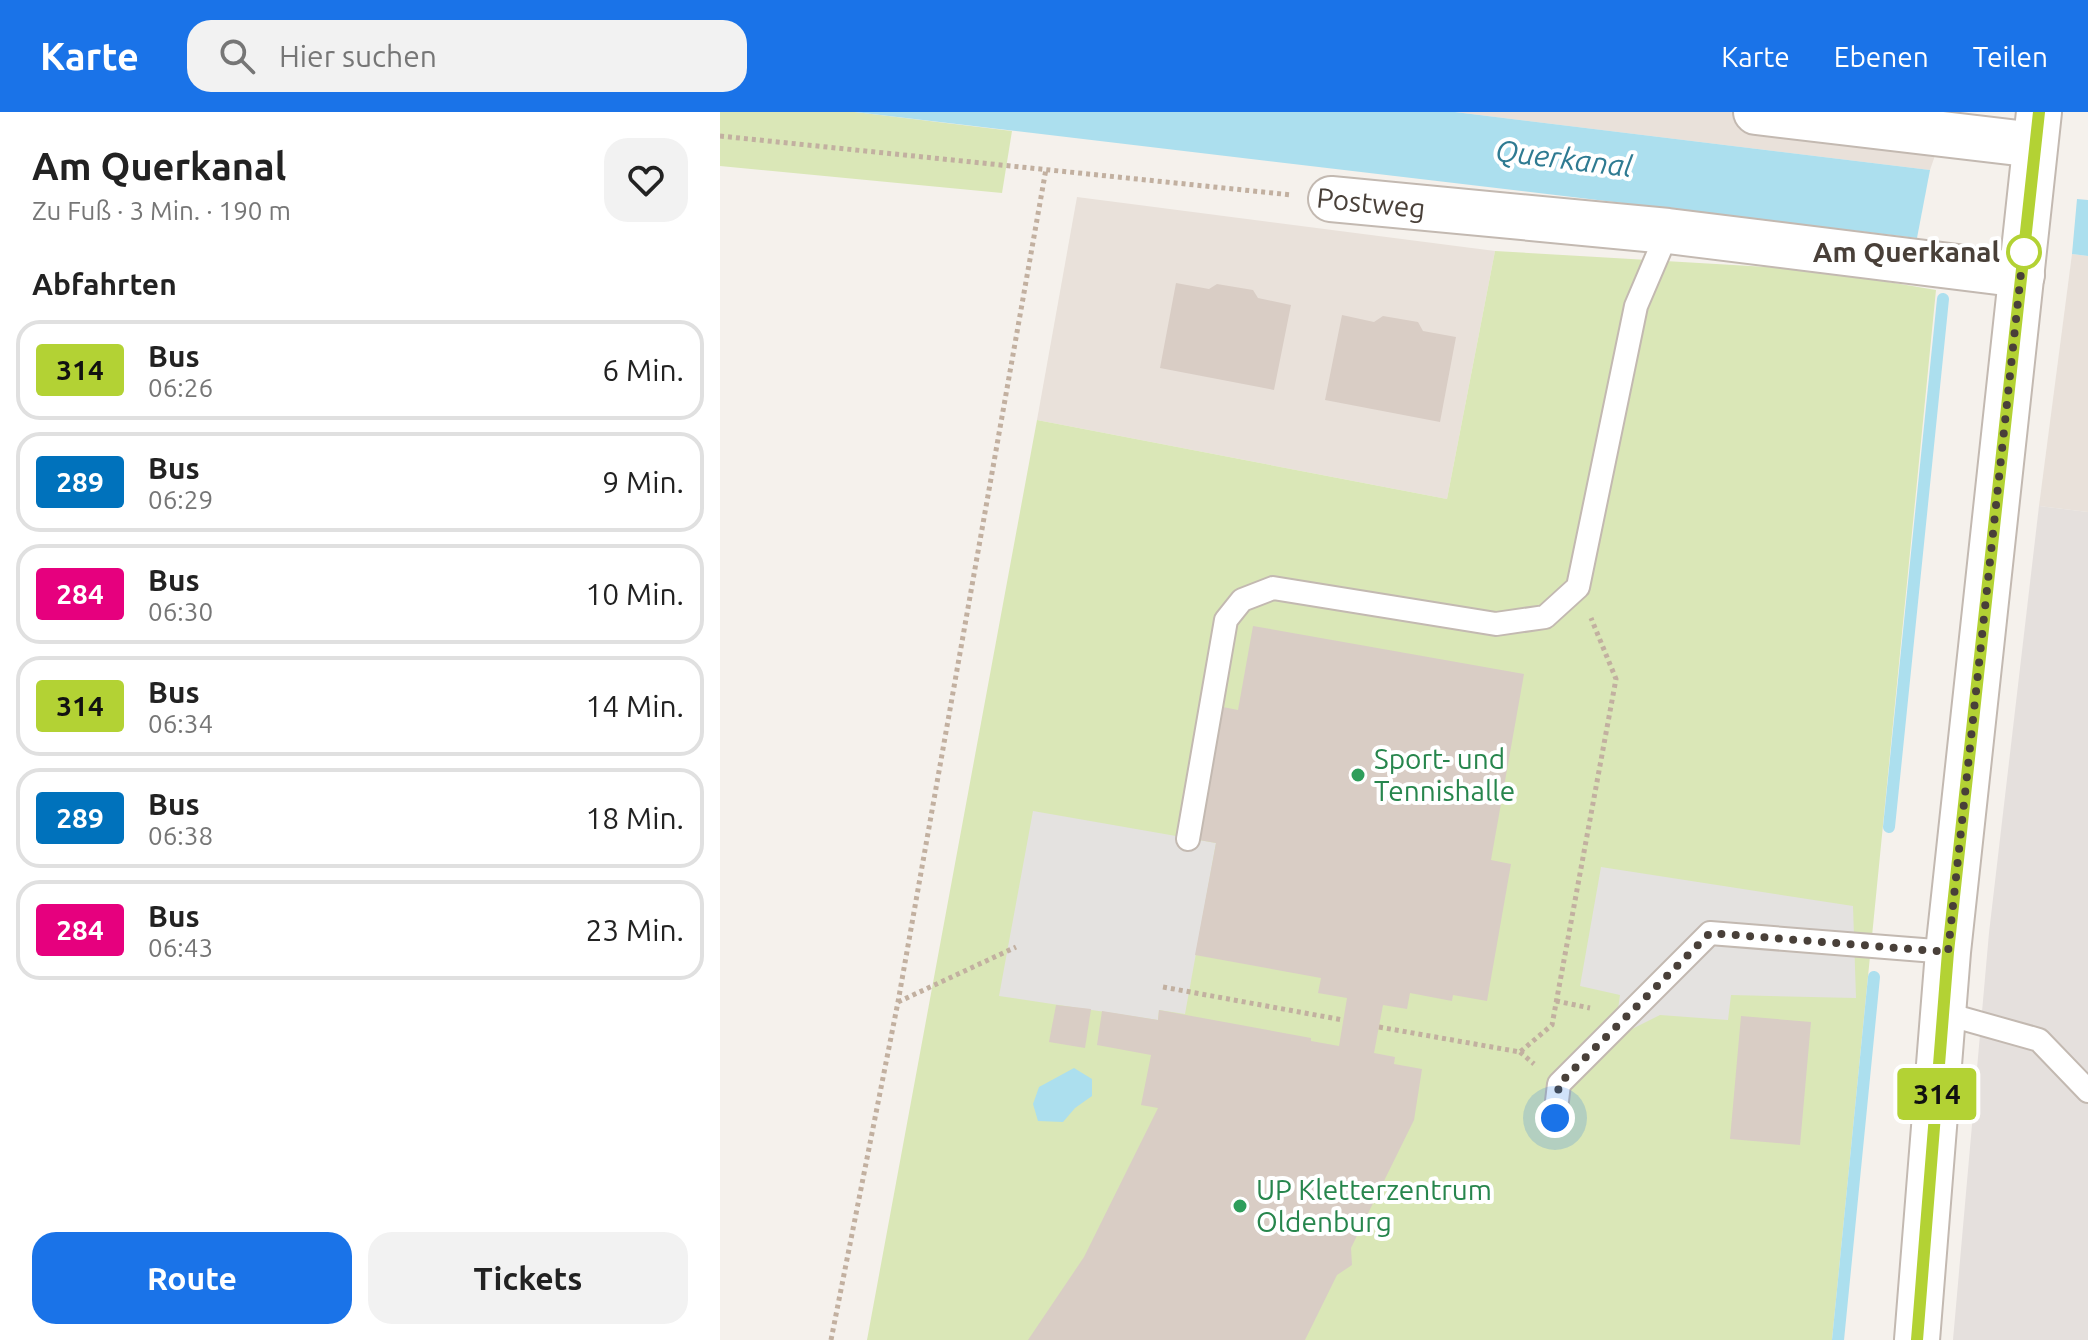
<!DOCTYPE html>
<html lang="de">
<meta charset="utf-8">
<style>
:root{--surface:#fff;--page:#f2f2f2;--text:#222;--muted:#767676;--line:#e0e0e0;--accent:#1a73e8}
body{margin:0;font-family:Ubuntu,sans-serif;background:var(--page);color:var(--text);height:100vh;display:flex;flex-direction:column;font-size:30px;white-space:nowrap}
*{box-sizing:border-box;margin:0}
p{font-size:26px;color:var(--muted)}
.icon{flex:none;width:44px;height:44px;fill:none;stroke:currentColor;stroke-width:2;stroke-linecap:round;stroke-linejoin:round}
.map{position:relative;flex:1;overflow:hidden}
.details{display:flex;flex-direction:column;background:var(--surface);width:720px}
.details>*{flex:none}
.badge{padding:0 16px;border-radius:6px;font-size:28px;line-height:52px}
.you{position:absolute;width:40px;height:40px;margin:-20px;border:6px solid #fff;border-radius:50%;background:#1a73e8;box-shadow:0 0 0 12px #1a73e833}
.map>.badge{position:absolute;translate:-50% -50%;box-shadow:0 0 0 4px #fff}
h2{padding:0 32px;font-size:30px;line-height:72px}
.round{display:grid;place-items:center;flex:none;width:84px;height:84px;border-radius:24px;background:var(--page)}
.headline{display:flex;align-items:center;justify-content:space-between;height:136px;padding:0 32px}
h1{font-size:38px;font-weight:600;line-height:60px}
.action{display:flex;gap:16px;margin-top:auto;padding:16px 32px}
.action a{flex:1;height:92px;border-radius:24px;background:var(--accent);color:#fff;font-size:32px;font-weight:600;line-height:92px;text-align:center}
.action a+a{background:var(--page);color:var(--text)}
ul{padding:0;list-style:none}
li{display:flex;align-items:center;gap:24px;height:100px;margin:0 16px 12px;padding:0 16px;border:4px solid var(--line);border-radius:24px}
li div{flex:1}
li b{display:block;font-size:30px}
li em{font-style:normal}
li .badge{min-width:88px;font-weight:700;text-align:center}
header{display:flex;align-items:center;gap:48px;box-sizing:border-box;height:112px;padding:0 40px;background:var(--accent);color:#fff}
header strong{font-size:38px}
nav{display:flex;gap:44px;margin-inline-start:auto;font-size:28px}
.search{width:560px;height:72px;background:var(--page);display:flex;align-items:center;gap:20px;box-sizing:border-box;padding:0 28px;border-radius:24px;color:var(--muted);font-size:30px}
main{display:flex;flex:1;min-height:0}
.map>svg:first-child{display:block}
</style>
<header>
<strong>Karte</strong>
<div class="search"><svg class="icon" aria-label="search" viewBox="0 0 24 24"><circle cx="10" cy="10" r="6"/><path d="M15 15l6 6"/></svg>Hier suchen</div>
<nav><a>Karte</a><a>Ebenen</a><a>Teilen</a></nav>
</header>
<main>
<section class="details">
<div class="headline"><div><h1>Am Querkanal</h1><p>Zu Fuß · 3 Min. · 190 m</p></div><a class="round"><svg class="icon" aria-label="heart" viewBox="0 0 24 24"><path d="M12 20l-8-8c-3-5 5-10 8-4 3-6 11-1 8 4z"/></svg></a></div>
<h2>Abfahrten</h2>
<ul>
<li><span class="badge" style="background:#b3d234;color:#111">314</span><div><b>Bus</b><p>06:26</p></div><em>6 Min.</em></li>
<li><span class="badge" style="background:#0072bc;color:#fff">289</span><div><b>Bus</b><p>06:29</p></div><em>9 Min.</em></li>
<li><span class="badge" style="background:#e6007e;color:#fff">284</span><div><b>Bus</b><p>06:30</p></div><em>10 Min.</em></li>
<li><span class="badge" style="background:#b3d234;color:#111">314</span><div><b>Bus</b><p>06:34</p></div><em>14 Min.</em></li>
<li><span class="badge" style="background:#0072bc;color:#fff">289</span><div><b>Bus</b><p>06:38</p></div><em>18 Min.</em></li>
<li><span class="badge" style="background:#e6007e;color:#fff">284</span><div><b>Bus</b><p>06:43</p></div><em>23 Min.</em></li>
</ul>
<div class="action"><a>Route</a><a>Tickets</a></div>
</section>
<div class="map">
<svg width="1368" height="1228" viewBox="0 0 1368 1228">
<rect width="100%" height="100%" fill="#f5f1ec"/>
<!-- residential -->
<g fill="#e9e1da">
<polygon points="735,0 1230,0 1210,58"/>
<polygon points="357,85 775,139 727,387 317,308"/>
<polygon points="1352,142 1368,144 1368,400 1319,394"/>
</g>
<!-- industrial -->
<polygon fill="#e5e0dd" points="1319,394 1368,400 1368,1228 1233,1228 1269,821"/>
<!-- green -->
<g fill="#dae7b7">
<polygon points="0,0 135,0 292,19 282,81 0,54"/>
<polygon points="775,139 1097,158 1216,178 1112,1228 147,1228 317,308 727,387"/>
</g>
<!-- parking -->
<g fill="#e4e2e0">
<polygon points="313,699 496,731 465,902 439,898 438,908 279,884"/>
<polygon points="881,755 1133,794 1136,886 1011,883 1008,908 940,903 912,917 893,933 900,883 860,874"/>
</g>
<!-- water -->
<g fill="#acdfee">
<polygon points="135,0 735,0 1210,58 1197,126"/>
<polygon points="1357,87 1368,88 1368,144 1352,142"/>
<polygon points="354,956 372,967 372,984 355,996 343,1010 318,1009 313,992 319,975"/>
</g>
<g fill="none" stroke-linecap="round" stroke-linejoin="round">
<!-- stream -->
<g stroke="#acdfee" stroke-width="12">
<polyline points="1169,715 1223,187"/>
<polyline points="1118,1228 1154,865"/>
</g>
</g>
<!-- building -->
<g fill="#d9cdc5">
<polygon points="456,171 489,177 497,172 533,178 538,186 571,193 554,278 440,256"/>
<polygon points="622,203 654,210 663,204 698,210 703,219 736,225 720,310 605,288"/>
<polygon points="533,514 804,562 771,748 791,752 767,889 733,883 732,889 690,881 687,897 663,893 654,941 675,945 674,952 702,957 694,1008 631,1136 632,1153 617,1163 585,1228 308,1228 364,1145 438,996 421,993 431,943 377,933 382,899 438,908 439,898 591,926 591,929 619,934 627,886 598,881 601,866 475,843 496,731 479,728 503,595 518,598"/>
<polygon points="336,893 371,897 365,936 329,930"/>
<polygon points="1021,904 1091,910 1080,1033 1010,1027"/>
</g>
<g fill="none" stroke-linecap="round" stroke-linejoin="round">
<!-- lane casing -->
<g stroke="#c3b9b1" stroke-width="26">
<g id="lane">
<polyline points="468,727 506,508 522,488 553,476 776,512 825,505 858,475 916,194 948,119"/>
<polyline points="1223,901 1319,928 1368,979"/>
<polyline points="835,1006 839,972 990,821 1228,840"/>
</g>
</g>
<!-- street casing -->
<g stroke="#c3b9b1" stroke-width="48">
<g id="street">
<polyline points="1036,0 1315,33"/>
<polyline points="611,87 948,119 1302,163"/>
<polyline points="1197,1228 1228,840 1319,0"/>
</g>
</g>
<!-- path -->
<g stroke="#c2b0a0" stroke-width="5" stroke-dasharray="4 4" stroke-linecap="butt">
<polyline points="0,24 572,83"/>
<polyline points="443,875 623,908"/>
<polyline points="836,889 870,896"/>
<polyline points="178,890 296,835"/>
<polyline points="659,915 800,940 832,913 896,567 871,506"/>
<polyline points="800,940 814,952"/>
<polyline points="111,1228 178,890 326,57"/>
</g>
<!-- lane -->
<use href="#lane" stroke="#fff" stroke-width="22"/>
<!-- street -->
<use href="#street" stroke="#fff" stroke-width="44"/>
</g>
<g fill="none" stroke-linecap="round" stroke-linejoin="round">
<!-- line casing -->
<g stroke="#fff" stroke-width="18">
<polyline id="line" points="1197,1228 1228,840 1319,0"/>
</g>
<!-- line -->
<use href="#line" stroke="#b3d234" stroke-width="12"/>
<!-- walk -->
<polyline stroke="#494039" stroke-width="8" stroke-dasharray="0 14.4" points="835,1006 839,972 990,821 1228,840 1304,133 1304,140"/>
</g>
<!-- markers -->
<circle fill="#fff" stroke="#b3d234" stroke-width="4" cx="1304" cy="140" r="16"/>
<g fill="#2e9e5b" stroke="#fff" stroke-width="3">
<circle cx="638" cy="663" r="8"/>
<circle cx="520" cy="1094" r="8"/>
</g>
<g text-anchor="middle" stroke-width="8" stroke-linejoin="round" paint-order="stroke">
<!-- street labels -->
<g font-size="28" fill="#494039" stroke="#fff">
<text transform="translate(651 91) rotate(6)" y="10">Postweg</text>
</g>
<!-- stop labels -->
<g font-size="28" font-weight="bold" fill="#494039" stroke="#fff" text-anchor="end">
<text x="1280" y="150">Am Querkanal</text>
</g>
<!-- leisure labels -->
<g font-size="28" fill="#27864d" stroke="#fff" text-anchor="start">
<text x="654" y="657">Sport- und<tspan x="654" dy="32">Tennishalle</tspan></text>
<text x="536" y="1088">UP Kletterzentrum<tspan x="536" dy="32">Oldenburg</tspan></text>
</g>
<!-- water labels -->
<g font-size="30" font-style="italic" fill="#2f7b92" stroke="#fff">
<text transform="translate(844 47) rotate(7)" y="10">Querkanal</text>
</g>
</g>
</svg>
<div class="you" style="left:835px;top:1006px"></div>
<b class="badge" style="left:1217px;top:982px;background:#b3d234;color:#111">314</b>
</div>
</main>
